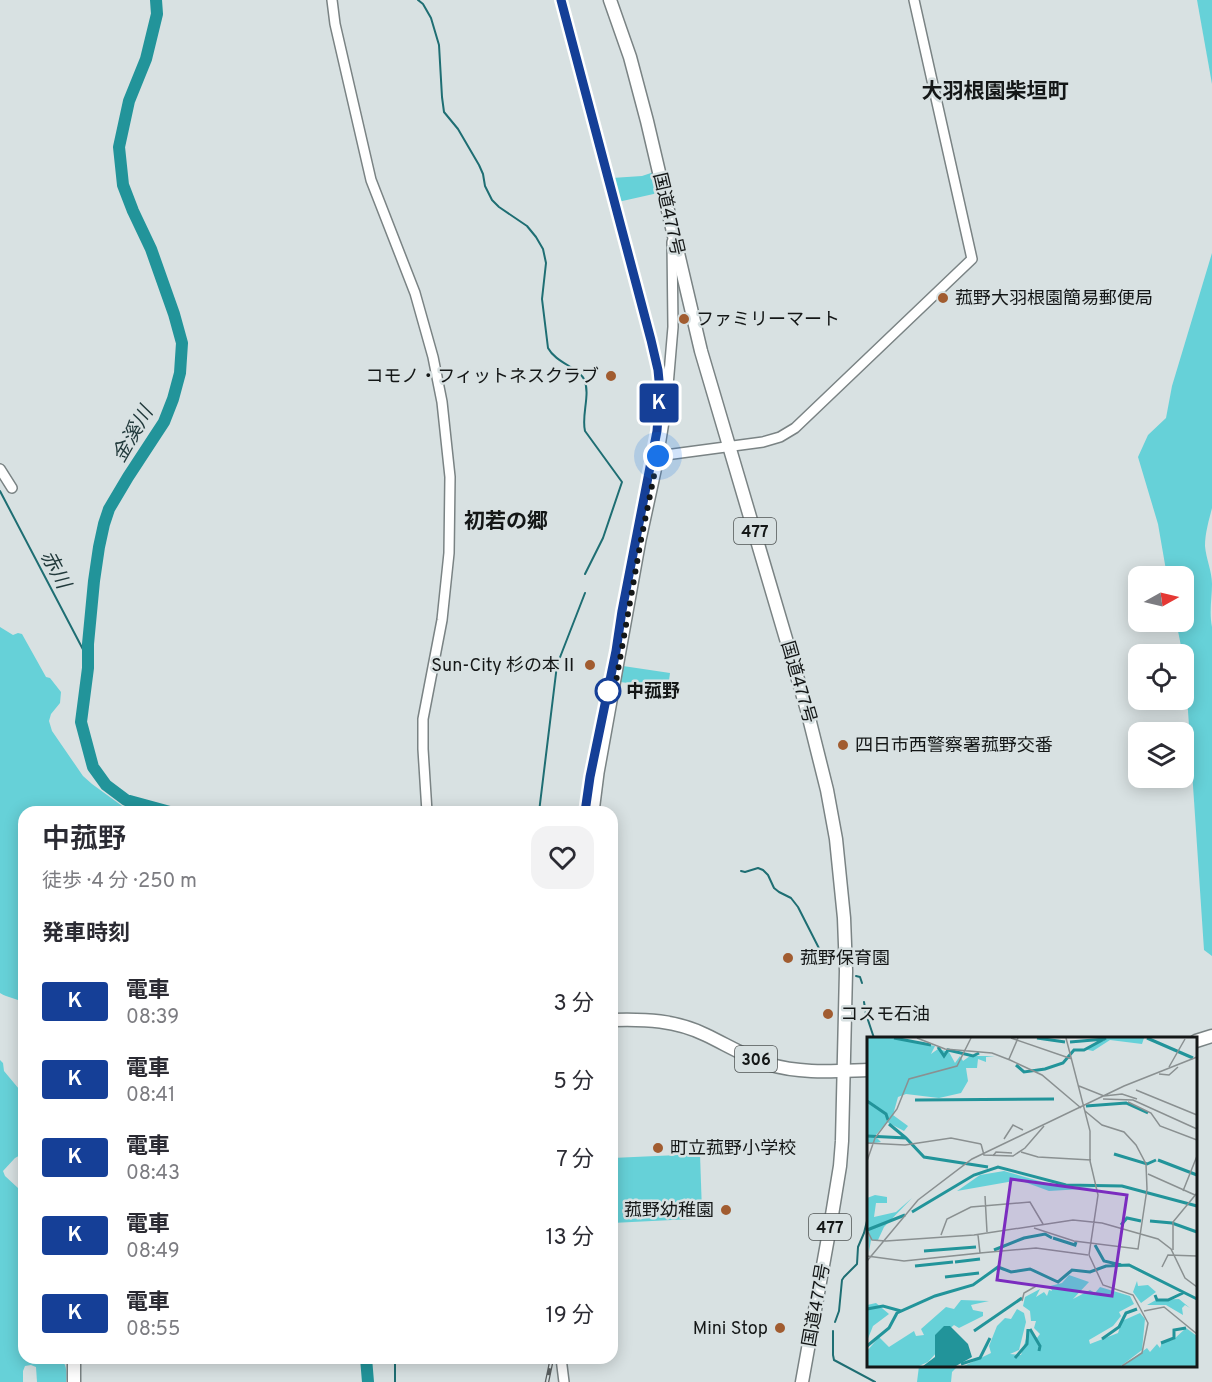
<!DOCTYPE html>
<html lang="ja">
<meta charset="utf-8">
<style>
:root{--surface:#fff;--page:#f2f2f3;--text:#2b2b33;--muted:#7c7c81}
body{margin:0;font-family:Overpass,"Noto Sans JP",sans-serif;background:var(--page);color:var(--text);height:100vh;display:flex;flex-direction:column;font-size:22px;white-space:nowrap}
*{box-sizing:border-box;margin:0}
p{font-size:20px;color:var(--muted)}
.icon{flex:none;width:33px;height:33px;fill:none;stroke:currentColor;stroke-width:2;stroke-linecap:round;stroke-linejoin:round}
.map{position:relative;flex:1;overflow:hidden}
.details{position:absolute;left:18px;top:806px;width:600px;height:558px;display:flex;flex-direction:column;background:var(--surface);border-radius:18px;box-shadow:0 3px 15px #0003}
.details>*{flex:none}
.badge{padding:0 12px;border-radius:4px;font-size:21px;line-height:39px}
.needle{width:39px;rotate:82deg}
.tools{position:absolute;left:1128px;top:566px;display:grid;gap:12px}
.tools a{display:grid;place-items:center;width:66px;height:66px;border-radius:12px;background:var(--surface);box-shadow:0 3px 15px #0003;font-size:30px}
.you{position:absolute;width:30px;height:30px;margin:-15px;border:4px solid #fff;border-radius:50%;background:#1a73e8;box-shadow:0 0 0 9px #1a73e833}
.map>.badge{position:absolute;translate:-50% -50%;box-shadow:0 0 0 3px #fff}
h2{padding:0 24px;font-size:22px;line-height:54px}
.round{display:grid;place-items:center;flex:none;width:63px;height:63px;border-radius:18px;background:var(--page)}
.summary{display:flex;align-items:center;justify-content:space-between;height:102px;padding:0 24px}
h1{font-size:28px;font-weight:600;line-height:45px}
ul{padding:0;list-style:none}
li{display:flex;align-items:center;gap:18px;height:78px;padding:0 24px}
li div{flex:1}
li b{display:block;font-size:22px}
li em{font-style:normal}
li .badge{min-width:66px;font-weight:700;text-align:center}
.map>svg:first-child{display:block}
</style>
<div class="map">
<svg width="1212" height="1382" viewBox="0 0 1212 1382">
<rect width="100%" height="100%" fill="#d8e1e2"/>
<!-- green -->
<g fill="#66d1d8">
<polygon points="1197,0 1212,0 1212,84"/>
<polygon points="654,172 658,193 618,202 612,178 642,176"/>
<path d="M 1212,253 L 1212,508 C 1209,520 1205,533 1205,546 C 1206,559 1212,571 1212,584 C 1212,598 1209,612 1212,627 L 1212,956 L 1204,950 L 1185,666 L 1176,621 L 1184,621 L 1184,576 L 1167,576 L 1158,524 L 1138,457 L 1148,435 L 1166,418 L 1172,386 Z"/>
<path d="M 0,627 L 13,635 L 18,633 L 22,634 L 46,677 L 50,678 L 61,692 L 60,703 L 51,714 L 49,721 L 52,731 L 83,776 L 92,784 L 129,811 L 24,812 L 24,1003 C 16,998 8,998 0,993 Z"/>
<polygon points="623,666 670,673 668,688 620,682"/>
<path d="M 0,1060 L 3,1063 L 4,1071 L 24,1095 L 24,1153 L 15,1158 L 3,1171 L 5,1176 L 18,1188 L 24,1188 L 24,1358 L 60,1358 C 67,1364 67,1373 66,1382 L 37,1382 L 36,1367 L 31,1365 L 25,1366 L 23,1371 L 23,1382 L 0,1382 Z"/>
<polygon points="700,1154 702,1212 700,1216 692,1219 612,1223 612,1158"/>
<polygon points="919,1366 944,1366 956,1368 952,1372 951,1382 917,1382"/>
</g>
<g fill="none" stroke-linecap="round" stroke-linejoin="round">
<!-- stream -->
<g stroke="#1e6e73" stroke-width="2">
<path d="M 418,0 L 423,4 L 431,18 L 439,45 L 442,97 L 444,112 L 458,129 L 479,165 L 483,174 L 485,186 L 492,200 L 499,207 L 527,226 L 536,237 L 543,249 L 546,263 L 542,299 L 548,348 C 556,363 578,367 584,379 C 591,394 581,415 585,431 L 622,482 L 603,538 L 585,574"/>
<polyline points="0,491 88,659"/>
<polyline points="539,812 557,665 585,593"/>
<polyline points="741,871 745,872 758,868 763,870 768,875 774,888 779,892 791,898 798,907 828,966"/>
<polyline points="856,976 860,977 862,983"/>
<polyline points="864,1002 866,1014 874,1038"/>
<polyline points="835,1322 839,1311 842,1280 844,1277 857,1264 858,1247 864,1233 868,1217"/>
<polyline points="833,1331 833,1355 834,1360 875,1382"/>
<polyline points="395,1382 395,1358"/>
</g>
<!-- river -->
<g stroke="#22949a" stroke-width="12">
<polyline points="156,0 157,14 146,59 129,101 119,147 123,185 133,211 151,249 174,314 182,343 180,373 173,399 164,422 128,477 109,509 104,524 99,547 94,581 88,644 88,668 81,722 93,767 106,785 126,800 170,812"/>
<polyline points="366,1358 368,1382"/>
</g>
<!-- secondary casing -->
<g stroke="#7a8384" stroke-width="12">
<g id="secondary">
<polyline points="332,0 335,24 371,180 415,293 433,357 442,402 450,477 449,553 442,620 423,719 423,749 427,812"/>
<polyline points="658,456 763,442 780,437 795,428 972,259 914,0"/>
<polyline points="0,469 12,488"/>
<polyline points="594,812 599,773 641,540 656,471 666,409 673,327 672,242"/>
<polyline points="561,1358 564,1382"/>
</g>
</g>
<!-- highway casing -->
<g stroke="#7a8384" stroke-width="15">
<g id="highway">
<polyline points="610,0 630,57 647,121 701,351 807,710 827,790 836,839 844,918 846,971 842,1141 840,1166 831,1221 802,1382"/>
<path d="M 612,1020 C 645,1019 676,1020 706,1035 C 727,1045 746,1057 768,1064 C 801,1074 835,1071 868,1070"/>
<polyline points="1196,1041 1212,1036"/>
<polyline points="74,1358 74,1382"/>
</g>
</g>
<!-- secondary -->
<use href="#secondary" stroke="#fff" stroke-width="9"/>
<!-- highway -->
<use href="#highway" stroke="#fff" stroke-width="12"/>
<!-- rail casing -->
<g stroke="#5a5f60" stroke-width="4.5">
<g id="rail">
<polyline points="561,0 651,340 658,370 660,391 657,431 622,611 616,651 590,777 585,812"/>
<polyline points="547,1382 552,1358"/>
</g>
</g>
<!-- rail -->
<use href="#rail" stroke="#d8e1e2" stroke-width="2" stroke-dasharray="7" stroke-linecap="butt"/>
</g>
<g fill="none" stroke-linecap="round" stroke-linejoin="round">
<!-- line casing -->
<g stroke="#fff" stroke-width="14">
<polyline id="line" points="561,0 651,340 658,370 660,391 657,431 622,611 616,651 590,777 585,812"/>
</g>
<!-- line -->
<use href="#line" stroke="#153f97" stroke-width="9"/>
<!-- walk -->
<polyline stroke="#141717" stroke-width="6" stroke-dasharray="0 10.8" points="608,691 614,693 641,540 658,456"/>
</g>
<!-- markers -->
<g fill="#a15c30" stroke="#d8e1e2" stroke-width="2">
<circle cx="943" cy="298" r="6"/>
<circle cx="684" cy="319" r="6"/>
<circle cx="611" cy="376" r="6"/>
<circle cx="590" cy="665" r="6"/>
<circle cx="843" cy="745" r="6"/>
<circle cx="788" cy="958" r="6"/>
<circle cx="828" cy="1014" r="6"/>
<circle cx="658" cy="1148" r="6"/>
<circle cx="726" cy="1210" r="6"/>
<circle cx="780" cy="1328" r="6"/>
</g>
<circle fill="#fff" stroke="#153f97" stroke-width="3" cx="608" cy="691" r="12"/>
<g text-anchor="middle" stroke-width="5" stroke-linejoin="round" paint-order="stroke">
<!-- shield labels -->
<g fill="#d8e1e2" stroke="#4f5454" stroke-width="1.5">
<rect x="734" y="518" width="42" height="26" rx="4.5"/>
<rect x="735" y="1046" width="42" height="26" rx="4.5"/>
<rect x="809" y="1214" width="42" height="26" rx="4.5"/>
</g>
<g font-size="16" font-weight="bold" fill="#141717">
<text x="755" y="537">477</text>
<text x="756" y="1065">306</text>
<text x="830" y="1233">477</text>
</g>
<!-- street labels -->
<g font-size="18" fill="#141717" stroke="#d8e1e2">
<text transform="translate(669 214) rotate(77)" y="6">国道477号</text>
<text transform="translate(799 682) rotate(74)" y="6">国道477号</text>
<text transform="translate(816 1305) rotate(-80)" y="6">国道477号</text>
</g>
<!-- poi labels -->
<g font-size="18" fill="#141717" stroke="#d8e1e2" text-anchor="start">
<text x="955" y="304">菰野大羽根園簡易郵便局</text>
<text x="696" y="325">ファミリーマート</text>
<text x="599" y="382" text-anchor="end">コモノ・フィットネスクラブ</text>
<text x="578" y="671" text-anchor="end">Sun-City 杉の本Ⅱ</text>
<text x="855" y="751">四日市西警察署菰野交番</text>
<text x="800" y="964">菰野保育園</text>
<text x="840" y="1020">コスモ石油</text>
<text x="670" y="1154">町立菰野小学校</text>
<text x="714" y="1216" text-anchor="end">菰野幼稚園</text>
<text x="768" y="1334" text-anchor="end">Mini Stop</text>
</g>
<!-- stop labels -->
<g font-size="18" font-weight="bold" fill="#141717" stroke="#d8e1e2" text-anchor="start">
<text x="626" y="697">中菰野</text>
</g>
<!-- water labels -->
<g font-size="20" font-style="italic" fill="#21393b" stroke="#d8e1e2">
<text transform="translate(132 434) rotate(-60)" y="7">金溪川</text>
<text transform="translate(56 569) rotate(62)" y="7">赤川</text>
</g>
<!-- quarter labels -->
<g font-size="21" font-weight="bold" fill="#141717" stroke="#d8e1e2">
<text x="995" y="98">大羽根園柴垣町</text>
<text x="506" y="528">初若の郷</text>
</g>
</g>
<!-- overview -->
<g transform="translate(867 1037)">
<rect width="330" height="330" fill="#d8e1e2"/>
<path d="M 0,1 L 26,1 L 68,9 L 64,17 L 71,12 L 82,15 L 88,26 L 93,19 L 96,24 L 103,19 L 128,19 L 119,20 L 119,25 L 111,22 L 110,31 L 99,31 L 101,44 L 94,56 L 72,61 L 39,57 L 31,60 L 26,78 L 41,89 L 37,94 L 20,85 L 8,99 L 14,105 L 0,107 ZM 237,1 L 277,1 L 275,7 L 243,3 L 226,14 L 217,12 ZM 137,134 L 190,149 L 232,151 L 182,154 L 152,143 L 90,154 L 113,138 ZM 8,158 L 20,160 L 20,166 L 9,166 L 7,180 L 29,175 L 45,161 L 17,190 L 11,203 L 4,203 L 2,215 L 0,161 ZM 202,238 L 222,245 L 206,262 L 223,253 L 228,256 L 233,250 L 263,259 L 267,267 L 252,275 L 254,279 L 246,289 L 222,303 L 223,307 L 251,296 L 255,284 L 273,276 L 278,282 L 275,313 L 254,329 L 97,329 L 124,316 L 122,309 L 130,289 L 138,281 L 144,282 L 150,272 L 157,276 L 159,285 L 152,313 L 143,317 L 154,318 L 162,292 L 170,301 L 173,297 L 167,291 L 169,284 L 164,284 L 163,274 L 156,269 L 158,260 L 173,252 L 169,260 L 177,255 L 180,259 L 182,253 L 185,254 L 183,249 L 195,246 ZM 270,244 L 271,249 L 281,248 L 289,255 L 274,266 L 266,255 ZM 312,262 L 323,271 L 318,268 L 315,271 L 316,278 L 299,268 L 280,268 L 289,263 ZM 94,263 L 122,264 L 104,268 L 106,273 L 116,275 L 116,279 L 92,291 L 87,288 L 79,295 L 71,314 L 61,325 L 52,329 L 0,329 L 0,314 L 12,300 L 22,310 L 47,294 L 49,299 L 57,298 L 54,292 L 79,270 L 87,272 ZM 9,266 L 22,277 L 6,289 L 0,304 L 0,268 ZM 319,291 L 330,299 L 330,329 L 256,329 L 280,311 L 283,315 L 290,307 L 293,311 L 295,305 L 306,303 Z" fill="#66d1d8"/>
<path d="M 77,289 L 83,289 L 101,307 L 105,320 L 89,329 L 56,329 L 68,320 L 68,298 Z" fill="#22949a"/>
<path fill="none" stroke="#22949a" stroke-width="3" d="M 27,1 L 64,8M 170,1 L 198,5M 280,1 L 326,21M 203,5 L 238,2M 71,10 L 77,19 L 81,13 L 106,19 L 112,16M 149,28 L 157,35 L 178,32 L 196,26 L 207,13 L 217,13 L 239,1M 48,63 L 187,62M 0,64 L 19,77 L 21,83M 219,69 L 259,66 L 281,76M 22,87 L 39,101M 0,99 L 39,101 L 57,120 L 121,130M 247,117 L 280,127 L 289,123M 291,123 L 330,138M 45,175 L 107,138 L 131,130 L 199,148 L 255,149 L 330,169M 283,184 L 305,186 L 330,195M 254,188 L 260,181 L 274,184M 0,193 L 38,178M 186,201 L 208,208 L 209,205M 228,208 L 237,224 L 254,228M 127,213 L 157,201 L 178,197 L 185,201M 57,214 L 109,210M 88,225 L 113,222M 48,229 L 86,225M 78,240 L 112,236M 288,258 L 290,263 L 301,263 L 316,256M 0,272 L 16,269 L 34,274M 163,292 L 173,309 L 172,314M 107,294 L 155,261M 235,302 L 252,290 L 259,276 L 270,272M 294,306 L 307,301 L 307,293 L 319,291M 0,309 L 22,291 L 30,276 L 68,259 L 106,248 L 131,230 L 144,235 L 163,232 L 191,245 L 205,233 L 223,235 L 239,229 L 262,228 L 330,262M 148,321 L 160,307 L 161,292M 94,327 L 113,321 L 123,301"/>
<path fill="none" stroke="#8a9091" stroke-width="1.5" d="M 50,1 L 78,12 L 125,16 L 143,23 L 175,38 L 214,71M 144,1 L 205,22M 199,1 L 223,94 L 223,124 L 231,158 L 222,218 L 236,248 L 266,258 L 281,286 L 275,316 L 255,329M 142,22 L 151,1M 302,30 L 318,2M 292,37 L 302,38 L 311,30M 212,49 L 237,59 L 255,57 L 270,62M 269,53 L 330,78M 236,62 L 266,63 L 330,92M 261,65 L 284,76 L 293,89 L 330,103M 137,102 L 146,88 L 156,93M 0,106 L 38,108 L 84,101 L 114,107M 114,107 L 117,118 L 146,119 L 158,111 L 177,89M 154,115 L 171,120 L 224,123M 126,119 L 129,115 L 145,116M 0,124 L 8,101 L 30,72 L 42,42 L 90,29 L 104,1M 281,137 L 328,158M 316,154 L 330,119M 118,159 L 120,195M 167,191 L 207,204 L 271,212 L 280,152 L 279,127 L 269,108 L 257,95 L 235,88 L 218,74M 0,193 L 5,203 L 19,204 L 107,198 L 206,183 L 235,186 L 291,202 L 304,212 L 318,241 L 330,250M 74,198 L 80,182 L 104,170 L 163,165 L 176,187M 306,213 L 306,185 L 330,156M 113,216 L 169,211 L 221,218M 0,219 L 37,224 L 113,216 L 111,198M 0,224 L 51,163 L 105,122 L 257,49 L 330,20M 295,230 L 301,218 L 330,219M 155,264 L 157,256 L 171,248M 277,274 L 297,270 L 330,297"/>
<path fill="#7b2cbf" fill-opacity="0.15" stroke="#7b2cbf" stroke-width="3" d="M 144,142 L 260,158 L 245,259 L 130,243 Z"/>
<rect width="330" height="330" fill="none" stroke="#141717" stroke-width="3"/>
</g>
</svg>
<div class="tools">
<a><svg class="needle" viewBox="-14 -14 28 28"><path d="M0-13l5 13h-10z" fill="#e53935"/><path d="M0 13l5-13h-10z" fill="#7c7c81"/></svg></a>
<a><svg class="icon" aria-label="locate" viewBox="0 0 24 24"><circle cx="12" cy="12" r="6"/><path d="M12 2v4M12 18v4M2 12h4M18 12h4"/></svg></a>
<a><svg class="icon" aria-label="layers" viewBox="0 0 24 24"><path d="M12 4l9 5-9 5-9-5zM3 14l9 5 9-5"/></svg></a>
</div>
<div class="you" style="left:658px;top:456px"></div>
<b class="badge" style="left:659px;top:403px;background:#153f97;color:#fff">K</b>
<section class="details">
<div class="summary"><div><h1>中菰野</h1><p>徒歩 · 4 分 · 250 m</p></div><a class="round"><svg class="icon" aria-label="heart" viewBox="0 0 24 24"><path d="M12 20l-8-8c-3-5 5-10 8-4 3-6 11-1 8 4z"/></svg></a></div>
<h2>発車時刻</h2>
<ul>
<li><span class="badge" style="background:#153f97;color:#fff">K</span><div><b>電車</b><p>08:39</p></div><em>3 分</em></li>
<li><span class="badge" style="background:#153f97;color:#fff">K</span><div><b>電車</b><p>08:41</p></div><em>5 分</em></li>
<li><span class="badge" style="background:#153f97;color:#fff">K</span><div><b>電車</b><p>08:43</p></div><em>7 分</em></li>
<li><span class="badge" style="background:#153f97;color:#fff">K</span><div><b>電車</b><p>08:49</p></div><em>13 分</em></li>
<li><span class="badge" style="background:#153f97;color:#fff">K</span><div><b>電車</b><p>08:55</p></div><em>19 分</em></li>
</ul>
</section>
</div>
